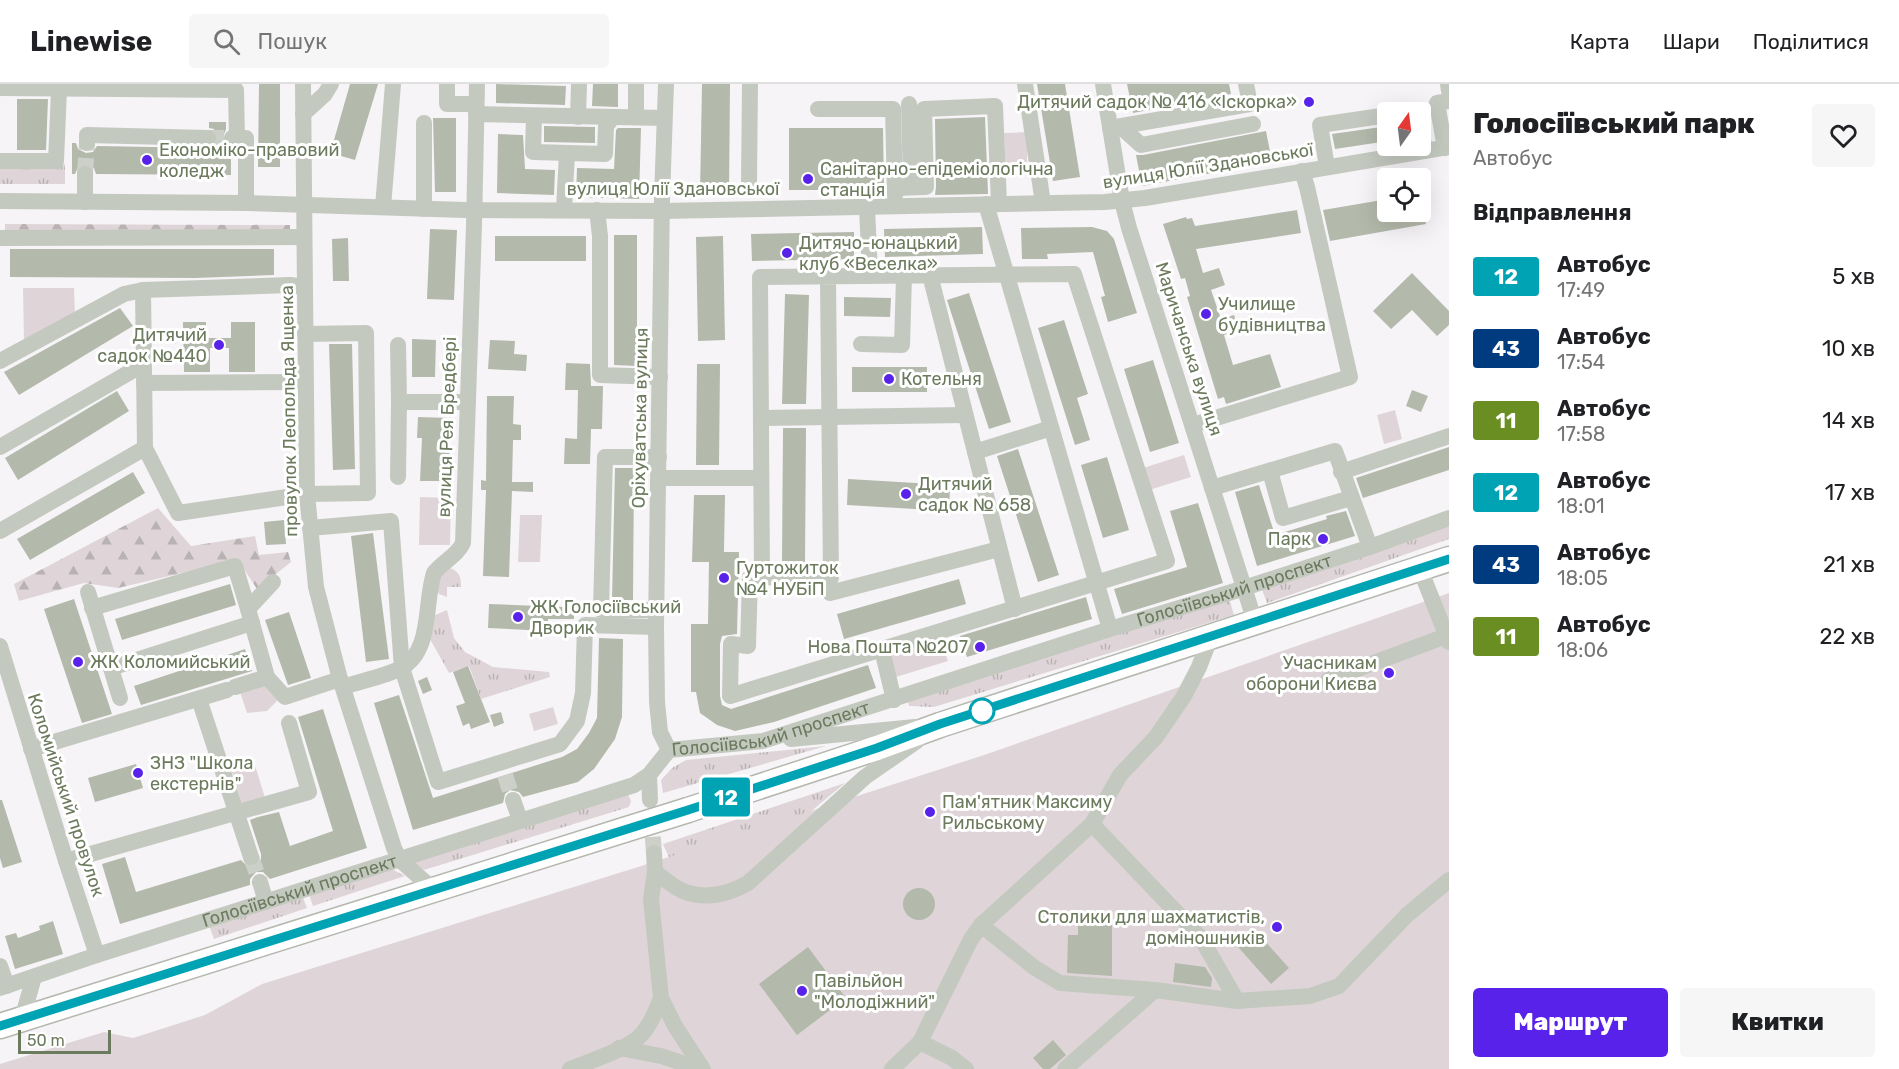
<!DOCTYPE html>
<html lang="uk">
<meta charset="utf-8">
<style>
:root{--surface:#fff;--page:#f6f6f6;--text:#202124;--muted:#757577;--line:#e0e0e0;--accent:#5922ea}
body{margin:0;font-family:Rubik,sans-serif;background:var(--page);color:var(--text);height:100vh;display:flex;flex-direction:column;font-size:22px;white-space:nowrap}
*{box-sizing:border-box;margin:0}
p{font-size:20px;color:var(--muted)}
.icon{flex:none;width:33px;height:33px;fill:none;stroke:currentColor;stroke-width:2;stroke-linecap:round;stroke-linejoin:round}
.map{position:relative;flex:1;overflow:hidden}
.sheet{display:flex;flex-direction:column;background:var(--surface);width:450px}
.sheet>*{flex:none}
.badge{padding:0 12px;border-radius:4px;font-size:21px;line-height:39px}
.needle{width:39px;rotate:14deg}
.buttons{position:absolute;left:1377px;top:18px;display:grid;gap:12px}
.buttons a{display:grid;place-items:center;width:54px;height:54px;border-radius:6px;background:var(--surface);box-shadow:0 6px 24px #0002;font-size:30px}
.scale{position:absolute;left:18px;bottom:15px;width:93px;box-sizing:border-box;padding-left:6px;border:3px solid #6c7a5d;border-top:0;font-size:16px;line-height:21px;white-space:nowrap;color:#6c7a5d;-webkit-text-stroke:4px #fff;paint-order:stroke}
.map>.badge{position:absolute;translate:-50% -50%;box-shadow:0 0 0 3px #fff}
h2{padding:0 24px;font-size:22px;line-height:54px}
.round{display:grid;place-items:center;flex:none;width:63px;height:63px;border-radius:6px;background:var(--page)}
.headline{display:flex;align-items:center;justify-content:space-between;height:102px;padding:0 24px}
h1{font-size:28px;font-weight:800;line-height:45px}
.action{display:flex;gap:12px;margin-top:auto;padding:12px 24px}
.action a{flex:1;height:69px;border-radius:6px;background:var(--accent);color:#fff;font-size:24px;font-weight:800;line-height:69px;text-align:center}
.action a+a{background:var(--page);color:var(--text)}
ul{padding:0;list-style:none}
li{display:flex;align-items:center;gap:18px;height:72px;padding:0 24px}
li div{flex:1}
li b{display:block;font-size:22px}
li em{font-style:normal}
li .badge{min-width:66px;font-weight:700;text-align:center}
header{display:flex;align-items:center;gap:36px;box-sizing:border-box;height:84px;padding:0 30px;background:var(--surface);border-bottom:2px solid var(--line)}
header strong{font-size:28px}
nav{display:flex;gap:33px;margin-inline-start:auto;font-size:21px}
.search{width:420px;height:54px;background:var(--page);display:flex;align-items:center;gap:15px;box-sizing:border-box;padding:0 21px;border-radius:6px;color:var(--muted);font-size:22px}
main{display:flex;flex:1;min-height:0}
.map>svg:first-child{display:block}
</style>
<header>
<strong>Linewise</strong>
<div class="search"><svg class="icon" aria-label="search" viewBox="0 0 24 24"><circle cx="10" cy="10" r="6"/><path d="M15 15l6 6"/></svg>Пошук</div>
<nav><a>Карта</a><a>Шари</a><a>Поділитися</a></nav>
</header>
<main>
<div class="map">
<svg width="1449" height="985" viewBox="0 0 1449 985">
<defs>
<pattern id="grass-tufts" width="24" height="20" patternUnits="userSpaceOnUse" patternTransform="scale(1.5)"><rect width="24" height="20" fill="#dfd5d8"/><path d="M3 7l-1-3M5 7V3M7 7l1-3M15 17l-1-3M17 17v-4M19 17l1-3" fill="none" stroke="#b9b2b2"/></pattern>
<pattern id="forest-firs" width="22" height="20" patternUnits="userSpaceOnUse" patternTransform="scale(1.5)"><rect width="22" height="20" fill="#dfd5d8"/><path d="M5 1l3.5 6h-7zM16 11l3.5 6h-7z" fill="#b9b2b2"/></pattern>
</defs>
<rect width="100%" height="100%" fill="#f7f4f7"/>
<!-- grass -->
<g fill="url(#grass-tufts)">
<rect x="0" y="80" width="65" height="20"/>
<polygon points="1449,439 1449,455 1267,519 1261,503"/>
<path d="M 450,484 C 460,488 461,493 461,503 L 447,503 L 447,513 L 439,510 L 436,505 L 438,491 Z"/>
<polygon points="1229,514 1234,531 934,623 909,622 908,616"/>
<polygon points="447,526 454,554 465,568 493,583 549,588 550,593 481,615 469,582 449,589 430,555 433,532"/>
<polygon points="826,662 663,709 661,696 672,684 686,676"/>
<polygon points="845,699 737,789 671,778 663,760"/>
<polygon points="627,708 631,717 629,723 424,786 409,777"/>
<polygon points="388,783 405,792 313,822 309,811"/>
<polygon points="302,811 307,824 214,855 209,841"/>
</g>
<!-- forest -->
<g fill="url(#forest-firs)">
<polygon points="5,140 290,141 290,150 5,149"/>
<polygon points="158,424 191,462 255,452 259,471 288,468 291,478 257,505 238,476 118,504 84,499 19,517 14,500"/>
</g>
<!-- park -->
<g fill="#dfd5d8">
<polygon points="1027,48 1027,78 1005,79 1004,49"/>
<polygon points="23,204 74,204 75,231 24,258"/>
<polygon points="1395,326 1402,355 1384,360 1377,331"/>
<polygon points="1184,371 1191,393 1149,406 1143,384"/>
<polygon points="420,413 451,414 450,461 419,461"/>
<polygon points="520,431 542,431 540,478 518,478"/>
<polygon points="1449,509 1449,985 0,985 0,980 104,948 133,954 205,931 262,900 638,783 984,671"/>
<polygon points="940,551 948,577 896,593 888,567"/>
<polygon points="266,596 281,613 267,627 247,629 239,605"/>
<polygon points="553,623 558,640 534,647 529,630"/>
<polygon points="255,681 265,714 242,720 232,688"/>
</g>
<!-- building -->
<g fill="#b3b9ab">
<polygon points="259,0 280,0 280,83 258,83"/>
<polygon points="350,0 378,0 355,76 334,70 335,64 332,63"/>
<polygon points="496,0 566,2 565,21 496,19"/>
<polygon points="593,0 618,0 618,23 592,22"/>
<polygon points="702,0 730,0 729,111 700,111"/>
<polygon points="1037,0 1065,0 1080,93 1053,97"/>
<polygon points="1127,0 1229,0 1231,10 1133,29"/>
<polygon points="17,15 48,15 46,66 17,66"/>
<polygon points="985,33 988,110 935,111 936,103 935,35"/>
<polygon points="433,34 456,34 456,108 435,108"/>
<polygon points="209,38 226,38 226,45 222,55 223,60 231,64 231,91 96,90 94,84 86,80 79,81 75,90 72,90 72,59 76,59 78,65 86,69 93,68 97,62 208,64 217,60 218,54 214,45 209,44"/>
<polygon points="544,42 595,43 595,59 544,58"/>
<polygon points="1388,42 1388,57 1335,65 1332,50"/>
<polygon points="618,44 641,44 639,115 576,113 577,84 614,85 616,46"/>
<polygon points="789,44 883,44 884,106 789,106"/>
<polygon points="1266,47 1272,78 1142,102 1136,71 1143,71"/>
<polygon points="498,50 523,51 525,85 555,86 554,111 497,109"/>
<polygon points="1388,115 1388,128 1424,128 1426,140 1330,157 1323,126"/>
<polygon points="1297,126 1301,149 1196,165 1203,189 1219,184 1225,201 1211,206 1221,235 1234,231 1239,246 1224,251 1233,281 1270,270 1281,303 1226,320 1224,313 1218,315 1187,213 1190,212 1185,194 1181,195 1163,140 1186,133 1187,135 1192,134 1195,142"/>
<polygon points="982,143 983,170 885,173 884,145"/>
<polygon points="1092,143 1107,147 1114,155 1137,229 1108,238 1101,213 1105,212 1093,168 1047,170 1048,175 1022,175 1021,144"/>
<polygon points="430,145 457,146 454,216 427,215"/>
<polygon points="854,148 854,175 752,177 751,150"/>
<polygon points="614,151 637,151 637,282 614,281"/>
<rect x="495" y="152" width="91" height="25"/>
<polygon points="723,152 725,256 698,257 696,153"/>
<polygon points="348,154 349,197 333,197 332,155"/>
<polygon points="10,165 274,165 274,191 195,194 10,193"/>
<polygon points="1412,189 1449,227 1449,241 1437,252 1412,226 1391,245 1373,227"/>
<polygon points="969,209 1011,338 989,345 947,216"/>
<polygon points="785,210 809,211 806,320 782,320"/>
<polygon points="844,213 891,214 890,233 844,232"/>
<polygon points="120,224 133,242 19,311 4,288"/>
<polygon points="1064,236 1088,310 1077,314 1090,356 1075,361 1038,244"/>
<polygon points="183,238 206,238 206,254 231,254 231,238 255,238 255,288 229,288 229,264 210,264 210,288 184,288"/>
<polygon points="412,255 436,256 435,293 412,293"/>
<polygon points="490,256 515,257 514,270 527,271 526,287 488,285"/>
<polygon points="329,260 352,260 355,385 333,386"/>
<polygon points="1153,276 1179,359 1150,368 1124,285"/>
<polygon points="566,279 590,280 591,302 603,302 602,345 591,345 590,380 564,380 565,354 577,355 578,306 565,306"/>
<polygon points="697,280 720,280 719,381 696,381"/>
<rect x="852" y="283" width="75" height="25"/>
<polygon points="1412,306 1428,312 1421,328 1406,322"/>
<polygon points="117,307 129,327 18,396 5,374"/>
<polygon points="487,312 514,312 513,340 521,341 521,356 513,356 512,398 533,398 533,408 512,407 509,493 483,492 486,406 481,406 481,396 486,397"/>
<polygon points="418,333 450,334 449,397 420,397 422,354 417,354"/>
<polygon points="783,344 806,344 805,478 782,477"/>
<polygon points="1449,363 1449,386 1363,414 1356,394"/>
<polygon points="1018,365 1059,491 1038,498 997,372"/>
<polygon points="1107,373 1129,446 1103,454 1081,381"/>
<polygon points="615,384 634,384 633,516 612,516"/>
<polygon points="133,388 145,409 30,476 17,455"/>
<polygon points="848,395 950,401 949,427 847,421"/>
<polygon points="1259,401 1275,451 1327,435 1326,432 1346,427 1355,452 1257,482 1235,408"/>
<polygon points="694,411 725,411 724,468 739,468 737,550 722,552 720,560 720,612 722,621 731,625 868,581 876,604 774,638 735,647 717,641 700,629 696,608 691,608 691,540 708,540 709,478 692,478"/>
<polygon points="1198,419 1223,499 1122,530 1114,505 1187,483 1170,427"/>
<polygon points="284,436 286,460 266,461 264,438"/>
<polygon points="373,449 389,575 366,578 351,452"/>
<polygon points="959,495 966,520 844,555 837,530"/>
<polygon points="230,500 236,521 122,556 115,535"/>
<polygon points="1086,513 1092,535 967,573 960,552"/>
<polygon points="74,515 112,630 82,639 44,525"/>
<polygon points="489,520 564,523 564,521 574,521 574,535 548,535 547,547 488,544"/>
<polygon points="289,528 311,594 288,601 265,536"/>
<polygon points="599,554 623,555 622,633 615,655 594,685 578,698 523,713 519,708 510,706 505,710 503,719 413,746 374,619 399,611 433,714 562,673 577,665 589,649 597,634"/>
<polygon points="245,565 252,587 141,621 134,602"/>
<polygon points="468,582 490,638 471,645 469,639 463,642 456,622 465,619 453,588"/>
<polygon points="427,593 432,606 423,610 418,597"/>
<polygon points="323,625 367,764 270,795 263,788 256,788 250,795 250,801 120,840 102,780 125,773 136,808 241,776 248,783 255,783 261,776 261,770 250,736 258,733 279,728 290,762 333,747 298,633"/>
<polygon points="501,628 504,639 494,643 490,631"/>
<polygon points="136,680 143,704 95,718 88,694"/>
<polygon points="0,716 2,716 22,778 3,784 0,774"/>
<circle cx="919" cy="820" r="16"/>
<polygon points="1078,834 1112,835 1112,892 1067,889 1068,851 1078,851"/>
<polygon points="53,837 63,870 15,885 5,852 16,849 18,854 40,846 39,842"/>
<polygon points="1256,847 1289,884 1271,900 1238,863"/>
<polygon points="808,863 846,914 797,951 759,900"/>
<polygon points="1175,879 1205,883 1212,894 1211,903 1173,898"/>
<polygon points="1053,956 1066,971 1050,985 1043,985 1033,974"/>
</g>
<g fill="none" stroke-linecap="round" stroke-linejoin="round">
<!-- minor-tunnel -->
<g stroke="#cdcfc9" stroke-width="16" stroke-dasharray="16 8" stroke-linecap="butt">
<polyline points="208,54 231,54"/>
<polyline points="85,90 87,59"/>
<polyline points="505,691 513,716"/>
<polyline points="651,729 654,769"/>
<polyline points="251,773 260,798"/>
</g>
<!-- highway casing -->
<g stroke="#b4b8af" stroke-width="27">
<g id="highway">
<polyline points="688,726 877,664 940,641 1449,475"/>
<polyline points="0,942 624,746"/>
</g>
</g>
<!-- minor -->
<g stroke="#c4c9c0" stroke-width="16">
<polyline points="303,0 307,410 316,503 340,595 394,764 399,775 434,806"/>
<polyline points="447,0 447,20 476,20"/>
<polyline points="666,0 662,114 656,543 657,618 660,648 669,666"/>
<polyline points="1025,0 1043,119"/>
<polyline points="1103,0 1122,117 1129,144 1255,538"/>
<polyline points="1448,0 1449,7"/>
<polyline points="0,4 236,6 237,54"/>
<polyline points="909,20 911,103"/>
<polyline points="818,25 893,25 895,112"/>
<polyline points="1401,28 1419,26 1419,28"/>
<polyline points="303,30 325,10 331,0"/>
<polyline points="476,30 664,34"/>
<polyline points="534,32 533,68 605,70 606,42 613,33"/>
<polyline points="578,33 579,0"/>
<polyline points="636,33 636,0"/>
<polyline points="1420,37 1425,67"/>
<polyline points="1121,43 1141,61 1253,40"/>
<polyline points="1110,44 1250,20 1246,0"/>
<polyline points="232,54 246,54 246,119"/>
<polyline points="87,59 87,51 208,54"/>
<polyline points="1445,64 1437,19 1449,17"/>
<polyline points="0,77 56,77 59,6"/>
<polyline points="1327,83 1320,41 1388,31"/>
<polyline points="749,98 750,0"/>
<polyline points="895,104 926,103 924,25 995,22 999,120"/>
<polyline points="0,117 246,119 465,126 662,127 1105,118 1145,114 1449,63"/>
<polyline points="85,118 85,90"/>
<polyline points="986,120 1110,545"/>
<polyline points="383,123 393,0"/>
<polyline points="867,123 870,192"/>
<polyline points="424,125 424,39"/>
<polyline points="564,125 567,69"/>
<polyline points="597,126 600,152 600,291 660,293"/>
<polyline points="0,154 304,153"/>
<polyline points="930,191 1015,525"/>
<polyline points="143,206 145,364 178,429 307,410 368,409 366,249 305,250"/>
<polyline points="861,260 902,261 904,192"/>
<polyline points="398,261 399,318"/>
<polyline points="0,277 124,210 143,206 290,201 305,203"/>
<polyline points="144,299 305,298"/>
<polyline points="761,334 965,331"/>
<polyline points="1193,341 1350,293 1307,103 1302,87"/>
<polyline points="0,363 144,280"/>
<polyline points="975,368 1051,344"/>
<polyline points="1270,387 1283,434 1351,414"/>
<polyline points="1341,388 1449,352"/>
<polyline points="398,393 399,318 468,318"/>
<polyline points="660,394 761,394"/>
<polyline points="1212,404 1335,367 1370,463"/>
<polyline points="310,444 391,437 402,584 438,698 560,660 577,637 583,609 585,541 656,543"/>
<polyline points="0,447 145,364"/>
<polyline points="1420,485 1449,558"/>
<polyline points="762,493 760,193 1074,190 1167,477 730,612 731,560 748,562 750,493 831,494 828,193"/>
<polyline points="273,498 248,525 267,593 285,613 340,595"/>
<polyline points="88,508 120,614"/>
<polyline points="830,509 999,465"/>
<polyline points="92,524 235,482 248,525"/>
<polyline points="656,526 601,526 605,373 659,373"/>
<polyline points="0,562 66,777 97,871"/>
<polyline points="882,566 894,616"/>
<polyline points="111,584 252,539"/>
<polyline points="1328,596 1446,552"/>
<polyline points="235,603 267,593"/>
<path d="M 343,603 C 360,597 387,592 401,584 C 433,567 424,518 434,489 C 442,478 457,472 463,459 L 474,142 L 477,0"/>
<polyline points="199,615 251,773"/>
<polyline points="791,655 915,643"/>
<polyline points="31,665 227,606"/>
<polyline points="649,691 650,716"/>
<polyline points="513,716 520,736"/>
<polyline points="1092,740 1201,854 1237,917"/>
<polyline points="654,769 655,788 651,815 661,914 675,942 703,985"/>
<polyline points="66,777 309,708 289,639"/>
<path d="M 655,788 C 663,794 673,803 683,807 C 705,816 729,810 748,799 L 865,693 L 917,657"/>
<polyline points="260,798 266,818"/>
<polyline points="981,841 1035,884 1060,899 1155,906 1237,917 1310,912 1339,902 1407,831 1449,796"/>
<polyline points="0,882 7,902"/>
<path id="s1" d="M 0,904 L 97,871 L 634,701 L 649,691 L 669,666 L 763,657 L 1110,545 L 1235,507 L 1370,463 L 1449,434"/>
<polyline points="22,935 34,893"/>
<polyline points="920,958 952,974 966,985"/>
<polyline points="619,964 661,972 700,985"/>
<path d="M 570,985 C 588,978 628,965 640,952 C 650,942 656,927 661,914"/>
<polyline points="892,985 920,958 971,855 981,841 1092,740 1120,691 1156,653 1184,612 1199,583 1211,552"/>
<polyline points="1065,985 1155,906"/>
</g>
<!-- highway -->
<use href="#highway" stroke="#fff" stroke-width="24"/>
<!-- highway-bridge casing -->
<g stroke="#b4b8af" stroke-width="27" stroke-linecap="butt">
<polyline id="highway-bridge" points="624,746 688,726"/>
</g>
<!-- highway-bridge -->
<use href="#highway-bridge" stroke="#fff" stroke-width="24"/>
</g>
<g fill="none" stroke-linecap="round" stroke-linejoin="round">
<!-- line casing -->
<g stroke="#fff" stroke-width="14">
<polyline id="line" points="0,942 688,726 877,664 940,640 1449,475"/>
</g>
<!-- line -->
<use href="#line" stroke="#00a3b4" stroke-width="9"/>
</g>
<!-- markers -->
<g fill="#5922ea" stroke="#fff" stroke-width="2">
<circle cx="1309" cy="18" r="6"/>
<circle cx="147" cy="76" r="6"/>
<circle cx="808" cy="95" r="6"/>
<circle cx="787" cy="169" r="6"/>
<circle cx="1206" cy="230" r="6"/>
<circle cx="219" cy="261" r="6"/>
<circle cx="889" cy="295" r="6"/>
<circle cx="906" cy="410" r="6"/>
<circle cx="1323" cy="455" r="6"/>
<circle cx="724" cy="494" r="6"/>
<circle cx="518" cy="533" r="6"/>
<circle cx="980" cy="563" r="6"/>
<circle cx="78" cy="578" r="6"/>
<circle cx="1389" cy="589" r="6"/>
<circle cx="138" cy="689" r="6"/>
<circle cx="930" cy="728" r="6"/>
<circle cx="1277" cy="843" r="6"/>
<circle cx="802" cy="907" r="6"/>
</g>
<circle fill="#fff" stroke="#00a3b4" stroke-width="3" cx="982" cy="627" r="12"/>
<g text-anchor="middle" stroke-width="6" stroke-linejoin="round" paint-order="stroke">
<!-- poi labels -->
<g font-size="18" fill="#6c7a5d" stroke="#fff" text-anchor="start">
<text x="1297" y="24" text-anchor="end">Дитячий садок № 416 «Іскорка»</text>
<text x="159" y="72">Економіко-правовий<tspan x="159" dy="21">коледж</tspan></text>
<text x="820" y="91">Санітарно-епідеміологічна<tspan x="820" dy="21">станція</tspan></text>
<text x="799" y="165">Дитячо-юнацький<tspan x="799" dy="21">клуб «Веселка»</tspan></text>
<text x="1218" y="226">Училище<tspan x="1218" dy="21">будівництва</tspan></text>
<text x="207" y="257" text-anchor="end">Дитячий<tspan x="207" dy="21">садок №440</tspan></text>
<text x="901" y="301">Котельня</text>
<text x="918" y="406">Дитячий<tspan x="918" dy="21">садок № 658</tspan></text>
<text x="1311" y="461" text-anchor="end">Парк</text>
<text x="736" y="490">Гуртожиток<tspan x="736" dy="21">№4 НУБіП</tspan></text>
<text x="530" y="529">ЖК Голосіївський<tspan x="530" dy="21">Дворик</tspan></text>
<text x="968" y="569" text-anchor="end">Нова Пошта №207</text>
<text x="90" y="584">ЖК Коломийський</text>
<text x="1377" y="585" text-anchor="end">Учасникам<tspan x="1377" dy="21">оборони Києва</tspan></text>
<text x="150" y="685">ЗНЗ "Школа<tspan x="150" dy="21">екстернів"</tspan></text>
<text x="942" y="724">Пам'ятник Максиму<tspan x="942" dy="21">Рильському</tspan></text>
<text x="1265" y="839" text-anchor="end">Столики для шахматистів,<tspan x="1265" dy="21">доміношників</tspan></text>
<text x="814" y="903">Павільйон<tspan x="814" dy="21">"Молодіжний"</tspan></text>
</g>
<!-- street labels -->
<g font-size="18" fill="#6c7a5d" stroke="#fff">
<text transform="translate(1208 82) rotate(-9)" y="6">вулиця Юлії Здановської</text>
<text x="673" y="111">вулиця Юлії Здановської</text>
<text transform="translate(1189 265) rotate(72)" y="6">Маричанська вулиця</text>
<text transform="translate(289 327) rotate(-91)" y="6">провулок Леопольда Ященка</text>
<text transform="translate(640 334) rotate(-89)" y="6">Оріхуватська вулиця</text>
<text transform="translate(447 343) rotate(-88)" y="6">вулиця Рея Бредбері</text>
<text dy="6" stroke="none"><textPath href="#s1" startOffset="1305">Голосіївський проспект</textPath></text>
<text dy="6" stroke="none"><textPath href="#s1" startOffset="820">Голосіївський проспект</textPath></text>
<text transform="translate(66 711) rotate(72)" y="6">Коломийський провулок</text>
<text dy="6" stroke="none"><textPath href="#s1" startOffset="315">Голосіївський проспект</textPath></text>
</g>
</g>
</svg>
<div class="buttons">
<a><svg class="needle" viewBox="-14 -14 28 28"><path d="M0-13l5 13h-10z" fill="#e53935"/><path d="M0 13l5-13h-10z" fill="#757577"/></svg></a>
<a><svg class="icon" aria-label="locate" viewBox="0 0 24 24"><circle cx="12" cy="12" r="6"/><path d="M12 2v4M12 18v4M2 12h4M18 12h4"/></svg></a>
</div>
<div class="scale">50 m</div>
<b class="badge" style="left:726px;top:713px;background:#00a3b4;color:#fff">12</b>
</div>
<section class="sheet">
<div class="headline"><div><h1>Голосіївський парк</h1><p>Автобус</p></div><a class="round"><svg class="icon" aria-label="heart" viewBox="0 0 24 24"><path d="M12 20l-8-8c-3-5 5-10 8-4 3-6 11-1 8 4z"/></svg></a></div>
<h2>Відправлення</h2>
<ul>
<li><span class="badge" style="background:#00a3b4;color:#fff">12</span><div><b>Автобус</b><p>17:49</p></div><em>5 хв</em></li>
<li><span class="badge" style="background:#003b80;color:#fff">43</span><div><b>Автобус</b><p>17:54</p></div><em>10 хв</em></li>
<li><span class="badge" style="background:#6b8e23;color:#fff">11</span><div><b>Автобус</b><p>17:58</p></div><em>14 хв</em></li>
<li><span class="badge" style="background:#00a3b4;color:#fff">12</span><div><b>Автобус</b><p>18:01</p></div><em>17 хв</em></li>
<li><span class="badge" style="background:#003b80;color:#fff">43</span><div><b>Автобус</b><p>18:05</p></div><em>21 хв</em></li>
<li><span class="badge" style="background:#6b8e23;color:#fff">11</span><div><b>Автобус</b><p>18:06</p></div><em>22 хв</em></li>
</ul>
<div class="action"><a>Маршрут</a><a>Квитки</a></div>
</section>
</main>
